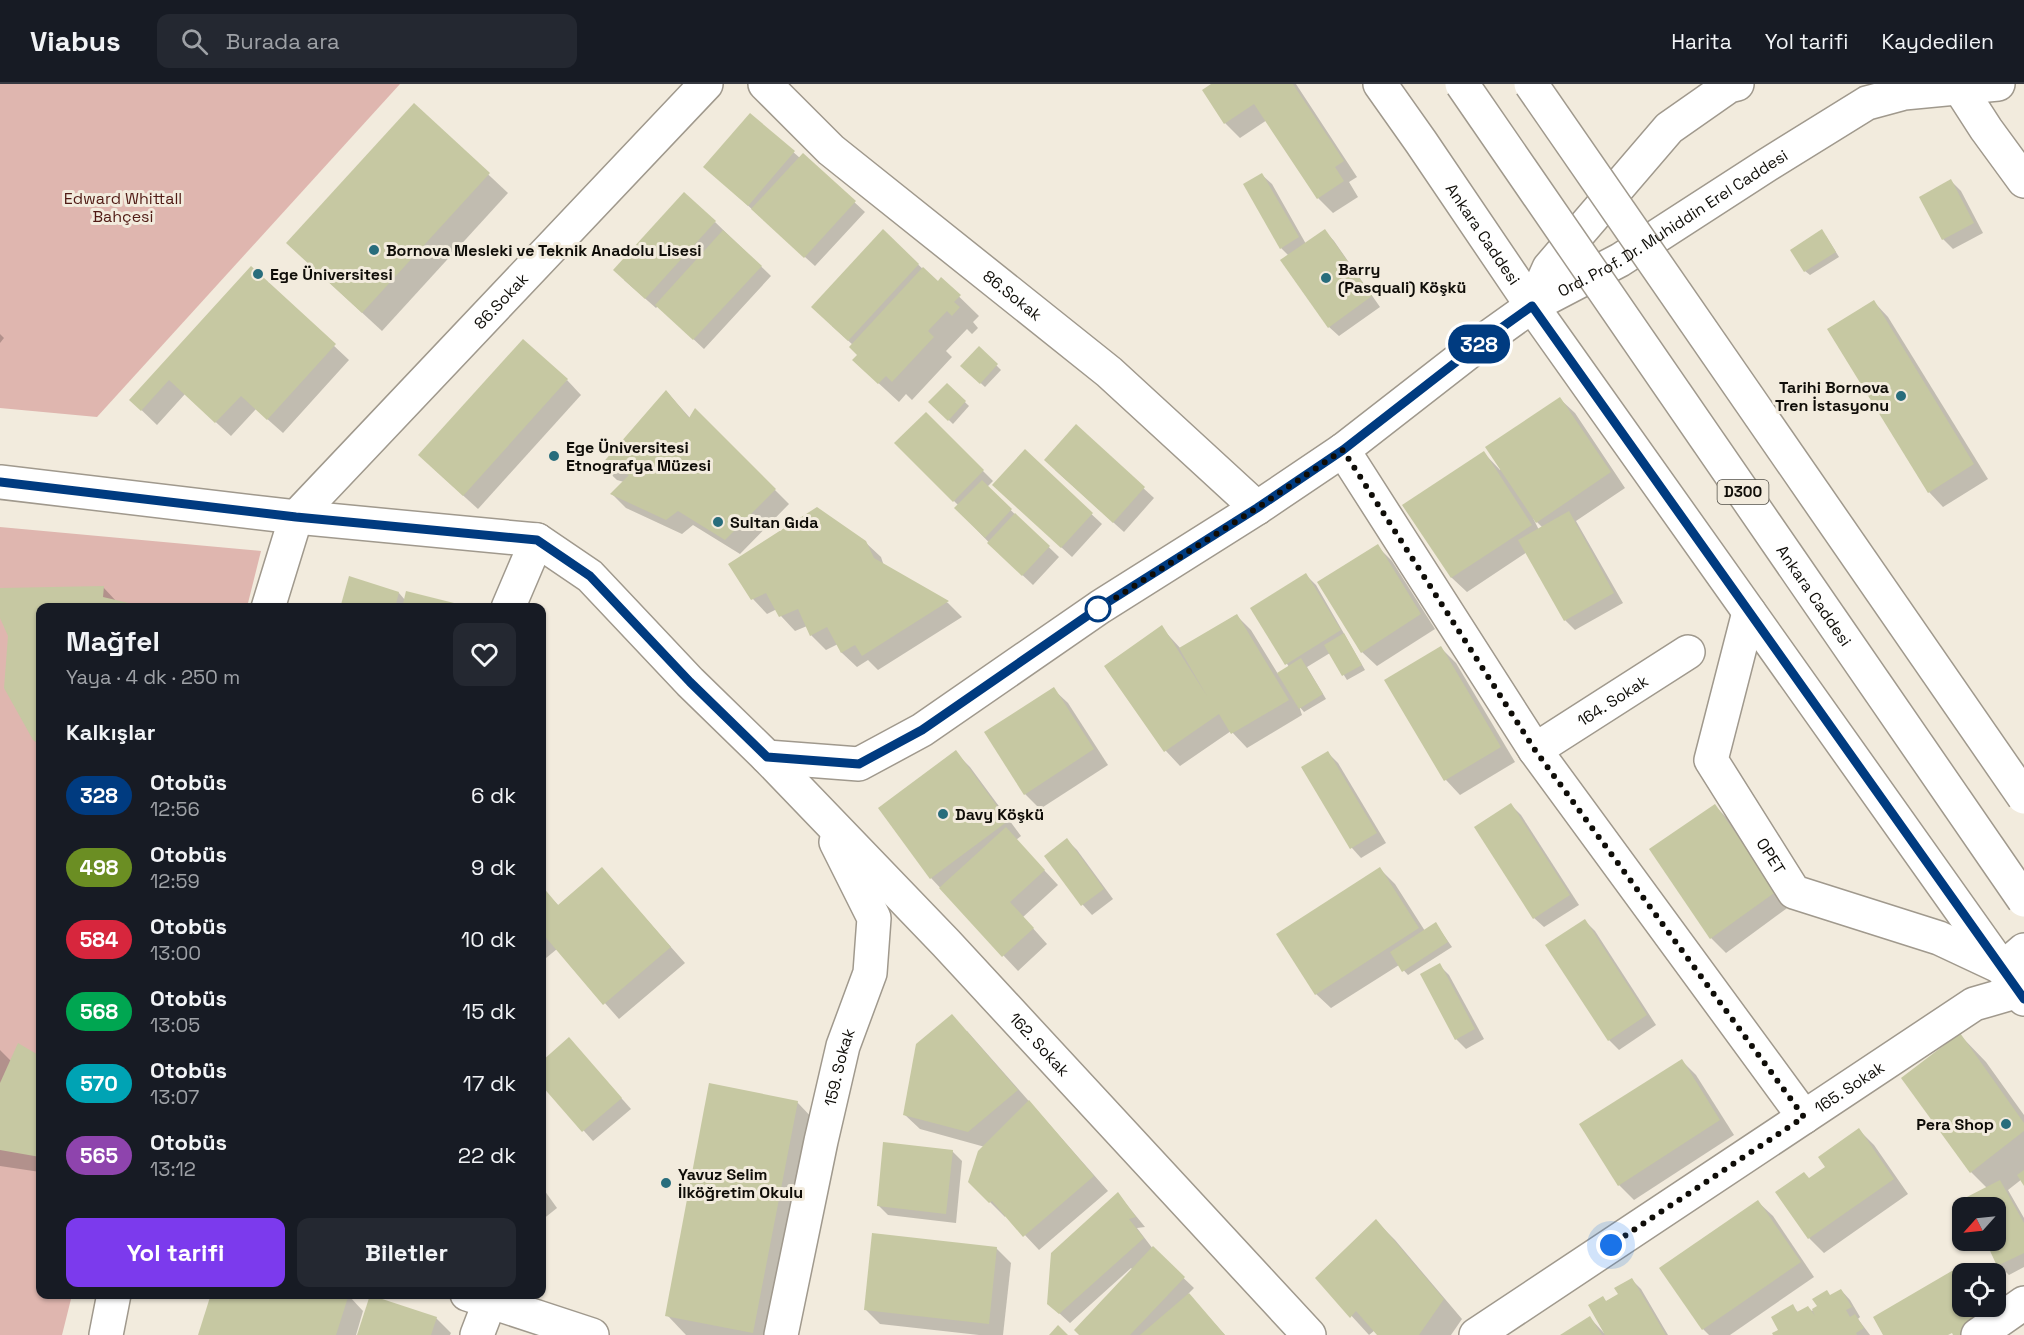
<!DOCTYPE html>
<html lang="tr">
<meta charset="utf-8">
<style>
:root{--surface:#171b24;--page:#242831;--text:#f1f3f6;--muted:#9ea1a6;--line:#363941;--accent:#7c3aed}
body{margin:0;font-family:"Space Grotesk",sans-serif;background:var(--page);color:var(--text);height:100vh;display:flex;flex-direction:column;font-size:22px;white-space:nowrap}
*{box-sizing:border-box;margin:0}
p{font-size:20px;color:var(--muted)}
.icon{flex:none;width:33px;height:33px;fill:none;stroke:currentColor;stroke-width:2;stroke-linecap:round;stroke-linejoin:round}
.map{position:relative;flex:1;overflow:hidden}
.panel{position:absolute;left:36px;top:519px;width:510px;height:696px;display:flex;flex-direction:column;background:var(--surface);border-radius:12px;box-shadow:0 2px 4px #0004}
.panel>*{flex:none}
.badge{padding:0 12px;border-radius:20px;font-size:21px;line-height:39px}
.needle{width:39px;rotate:243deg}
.fabs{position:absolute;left:1952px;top:1113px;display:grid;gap:12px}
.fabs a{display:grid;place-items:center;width:54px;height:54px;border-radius:12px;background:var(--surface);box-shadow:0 2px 4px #0004;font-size:30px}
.you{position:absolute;width:30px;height:30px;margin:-15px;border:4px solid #fff;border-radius:50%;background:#1a73e8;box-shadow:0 0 0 9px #1a73e833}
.map>.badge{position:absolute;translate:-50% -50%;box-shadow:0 0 0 3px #fff}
h2{padding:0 30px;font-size:22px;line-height:54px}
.round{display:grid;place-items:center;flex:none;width:63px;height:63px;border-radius:12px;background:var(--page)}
.head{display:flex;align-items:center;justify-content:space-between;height:102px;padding:0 30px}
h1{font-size:28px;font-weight:700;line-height:45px}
.primary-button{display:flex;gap:12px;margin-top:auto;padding:12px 30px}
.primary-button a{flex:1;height:69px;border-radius:12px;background:var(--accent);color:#fff;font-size:24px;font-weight:700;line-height:69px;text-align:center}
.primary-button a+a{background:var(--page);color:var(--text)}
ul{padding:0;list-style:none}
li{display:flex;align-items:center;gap:18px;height:72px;padding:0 30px}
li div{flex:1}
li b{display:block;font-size:22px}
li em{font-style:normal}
li .badge{min-width:66px;font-weight:700;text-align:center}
header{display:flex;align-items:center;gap:36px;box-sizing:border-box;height:84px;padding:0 30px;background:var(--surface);border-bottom:2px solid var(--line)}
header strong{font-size:28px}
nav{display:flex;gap:33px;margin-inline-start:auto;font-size:21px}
.search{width:420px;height:54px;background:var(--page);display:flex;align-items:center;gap:15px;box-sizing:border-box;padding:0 21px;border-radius:12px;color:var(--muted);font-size:22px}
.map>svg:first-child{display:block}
</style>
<header>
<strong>Viabus</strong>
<div class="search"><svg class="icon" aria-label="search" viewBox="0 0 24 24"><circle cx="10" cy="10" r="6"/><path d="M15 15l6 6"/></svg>Burada ara</div>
<nav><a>Harita</a><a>Yol tarifi</a><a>Kaydedilen</a></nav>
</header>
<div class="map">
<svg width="2024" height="1251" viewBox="0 0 2024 1251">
<rect width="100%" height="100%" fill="#f2ebdd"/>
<!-- green -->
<g fill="#dfb6af">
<polygon points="0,0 400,0 97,333 0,324"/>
<polygon points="0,443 261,467 247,523 40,524 40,1210 72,1211 62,1251 0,1251"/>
</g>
<!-- shadow -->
<g fill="#0003" fill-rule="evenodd">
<polygon points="1214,0 1296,0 1357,93 1349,98 1358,113 1333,129 1318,114 1267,36 1240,54 1225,39"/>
<polygon points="414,21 508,109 382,247 307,178"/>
<polygon points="751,31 800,74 803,71 865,128 815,182 715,92"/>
<polygon points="1262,91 1272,100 1306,160 1325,147 1334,157 1380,223 1339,252 1329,243 1289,172 1281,164"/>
<polygon points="1951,97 1961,107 1983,149 1953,165 1943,155"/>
<polygon points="715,138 771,192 704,265 658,222 656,224 624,196"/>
<polygon points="883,148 938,199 941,195 979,232 973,238 978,244 972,250 967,245 946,267 952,273 912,316 906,310 899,318 874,295 853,261 832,242"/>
<polygon points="1826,152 1839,173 1810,191 1805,187"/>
<polygon points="251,184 349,276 283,349 256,325 231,352 185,310 157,341 131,316"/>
<polygon points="1874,218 1888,233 1988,395 1943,423 1929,408"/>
<polygon points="0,250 4,254 0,259"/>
<polygon points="979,264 1001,286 985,303 962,282"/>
<polygon points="567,296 581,311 478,425 435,386"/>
<polygon points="947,301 969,322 953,340 930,318"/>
<polygon points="667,308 690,334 696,327 789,420 740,470 693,441 682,450 626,424 612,410 624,398 617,396 602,382"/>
<path d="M 1560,315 L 1575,329 L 1625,404 L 1576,437 L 1623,519 L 1575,546 L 1565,536 L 1527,468 L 1467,508 L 1452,494 L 1404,421 L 1484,369 L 1500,386 ZM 1533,434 L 1543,444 L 1539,446 Z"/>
<polygon points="926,330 993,397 987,403 1059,473 1033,501 999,469 956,424 959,422 896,359"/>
<polygon points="1076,342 1154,414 1124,448 1055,386"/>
<polygon points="1025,368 1102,440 1072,473 1004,411"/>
<polygon points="865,458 881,473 884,482 948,519 962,533 878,586 868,576 857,583 842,569 838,560 826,566 811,551 807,542 795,547 781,532 777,525 767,530 753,515 730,480"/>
<polygon points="1377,462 1392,477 1435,545 1377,582 1362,568"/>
<polygon points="1306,491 1316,501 1365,586 1347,596 1330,569 1307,583 1326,615 1304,628 1299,622 1302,631 1247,664 1231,647 1180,682 1166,667 1106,582 1161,543 1181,565 1236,531 1251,546 1278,590 1289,583 1252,524"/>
<polygon points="103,503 117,518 40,524 40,662 34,655 0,505"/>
<polygon points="399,509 405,516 467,524 341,524"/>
<polygon points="1441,564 1456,579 1515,678 1460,711 1446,696"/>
<polygon points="1053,605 1068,619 1108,681 1040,725 1025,710 986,649"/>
<polygon points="955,668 970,683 1021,752 1016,756 1058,801 1023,833 1047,860 1018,887 931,794"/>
<polygon points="1328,669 1338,679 1386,759 1361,774 1352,764"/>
<polygon points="1511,721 1521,731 1579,821 1544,843 1534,834"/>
<polygon points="1715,722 1729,736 1790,822 1726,869 1711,854 1651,765"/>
<polygon points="1067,756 1077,766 1113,815 1092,831 1083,821"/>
<polygon points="602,785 685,879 619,935 557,865 546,874 542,870 542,805 559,822"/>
<polygon points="1380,785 1395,800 1425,847 1436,840 1452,863 1408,891 1399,881 1331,924 1316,910"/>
<polygon points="1585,837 1595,847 1656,941 1619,966 1609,956"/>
<polygon points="1439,881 1449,891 1484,955 1466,965 1456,955"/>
<polygon points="967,947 1108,1107 1039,1166 1006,1131 1005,1133 969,1097 985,1063 920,1045 905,1031"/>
<polygon points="1960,951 1986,978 2024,1031 2024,1099 2022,1095 2008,1106 2024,1134 2024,1183 2009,1191 1999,1181 1995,1156 1995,1124 1987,1104 1971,1088 1903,995"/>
<polygon points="569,955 631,1025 593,1057 542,1000 542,979"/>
<polygon points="19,962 40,974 40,1088 0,1082 0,966 12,978"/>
<polygon points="1682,977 1696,991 1734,1051 1634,1116 1619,1101"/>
<polygon points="797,1018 816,1038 775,1251 686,1251 667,1231"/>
<polygon points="1859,1046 1874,1061 1908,1110 1824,1169 1809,1154 1810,1095 1827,1084"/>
<polygon points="952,1067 962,1077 956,1139 888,1131 878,1121"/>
<polygon points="542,1103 557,1124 542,1136"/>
<polygon points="1118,1110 1145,1143 1137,1144 1153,1165 1194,1204 1188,1210 1225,1251 1081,1251 1133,1186 1131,1184 1070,1239 1059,1229"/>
<polygon points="1758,1118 1773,1132 1814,1193 1730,1251 1709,1251 1703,1245"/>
<polygon points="1376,1137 1395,1156 1462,1235 1451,1251 1379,1251 1375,1246 1369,1251 1317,1194"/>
<polygon points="996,1164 1011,1179 1003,1251 979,1251 880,1240 865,1225"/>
<polygon points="1632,1196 1641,1205 1668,1251 1563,1251 1590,1234 1604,1249 1606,1218 1620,1210"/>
<polygon points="1841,1206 1850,1216 1860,1233 1858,1235 1870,1251 1775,1251 1780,1247 1792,1222 1799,1229 1808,1224 1812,1227"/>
<polygon points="344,1210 349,1212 363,1227 356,1251 199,1251"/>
<polygon points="436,1234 451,1249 450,1251 359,1251"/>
</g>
<!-- building -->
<g fill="#c6c8a2">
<polygon points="1211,0 1293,0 1344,77 1335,83 1344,97 1317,115 1254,20 1224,40 1202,6"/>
<polygon points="414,19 490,89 362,229 286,159"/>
<polygon points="750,29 795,67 748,122 703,83"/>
<polygon points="803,69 856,117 804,174 751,125"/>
<polygon points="1262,89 1299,153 1280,165 1243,100"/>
<polygon points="1951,95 1974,139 1942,156 1919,113"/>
<polygon points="684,108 716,137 645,215 613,186"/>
<polygon points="883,145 919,180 848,257 811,223"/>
<polygon points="1325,145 1372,212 1328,244 1280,176"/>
<polygon points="1822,145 1836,168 1804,188 1790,166"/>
<polygon points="723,146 762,182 693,256 655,221"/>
<polygon points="251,182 336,260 267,336 241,312 215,339 169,296 141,327 129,316"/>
<polygon points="923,183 938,197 941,193 961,211 954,218 960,223 952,232 947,227 928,247 934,253 892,298 886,292 878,300 852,276 857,271 849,263"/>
<polygon points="1874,216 1974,380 1928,409 1827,245"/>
<polygon points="523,255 568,295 463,412 418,371"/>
<polygon points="979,262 998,280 980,300 960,282"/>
<polygon points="947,299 966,317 948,337 928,318"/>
<polygon points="666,306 689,334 695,324 776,405 725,456 678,427 666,436 610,410 629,391 600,382"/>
<polygon points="1560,313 1611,388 1536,439 1485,363"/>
<polygon points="926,328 984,386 953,418 894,359"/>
<polygon points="1076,340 1145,403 1113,439 1044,376"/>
<polygon points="1025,365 1093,429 1061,464 992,401"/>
<polygon points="1484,367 1532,441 1451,494 1402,421"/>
<polygon points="982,396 1012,425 985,454 954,424"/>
<polygon points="817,423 866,457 874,474 949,517 862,572 855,561 841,569 827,543 810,552 798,525 779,533 766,509 751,516 728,480"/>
<polygon points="1569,427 1614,509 1564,537 1518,456"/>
<polygon points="1015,429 1050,462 1022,492 987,459"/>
<polygon points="1378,460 1421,530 1361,569 1317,498"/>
<polygon points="1306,489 1341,546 1285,581 1250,524"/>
<polygon points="349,492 399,508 395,524 340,524"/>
<polygon points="104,502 103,513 150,524 40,524 40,661 33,656 4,604 8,552 0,534 0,504"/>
<polygon points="406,507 470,523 470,524 402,524"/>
<polygon points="1237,530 1289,616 1231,650 1219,630 1164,668 1104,582 1162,541 1207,612 1179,564"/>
<polygon points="1344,549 1362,581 1342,592 1324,561"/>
<polygon points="1441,562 1501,663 1444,697 1384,596"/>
<polygon points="1301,574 1323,610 1299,625 1277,589"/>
<polygon points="1054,603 1094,665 1024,711 984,648"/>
<polygon points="956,666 1008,737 930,795 878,724"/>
<polygon points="1328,667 1377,749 1350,765 1301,683"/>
<polygon points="1511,719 1570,811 1533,835 1474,743"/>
<polygon points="1715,720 1777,807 1710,855 1649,765"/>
<polygon points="1006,743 1045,786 1010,818 1034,844 1002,873 939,804"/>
<polygon points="1067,754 1104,805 1081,822 1044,772"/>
<polygon points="602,783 671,863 603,921 542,849 542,802 558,821"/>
<polygon points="1380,783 1419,844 1315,911 1276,850"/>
<polygon points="1585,835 1647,931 1608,957 1545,861"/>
<polygon points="1436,838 1448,858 1402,888 1390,868"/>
<polygon points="1440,879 1475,945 1455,956 1420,890"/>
<polygon points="952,930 1018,1006 968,1048 903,1031 916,960"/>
<polygon points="1960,949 2024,1039 2024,1047 1970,1089 1901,994"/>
<polygon points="569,953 622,1014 582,1048 542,1002 542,977"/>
<polygon points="18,959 40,972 40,1073 0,1066 0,999"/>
<polygon points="1682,975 1720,1036 1618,1102 1579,1040"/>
<polygon points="709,999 798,1017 753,1249 665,1232"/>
<polygon points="1029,1016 1094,1092 1023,1153 992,1117 989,1119 968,1098 978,1067"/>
<polygon points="1859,1044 1894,1095 1808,1155 1775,1108 1804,1088 1809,1094 1825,1083 1818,1073"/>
<polygon points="883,1058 953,1066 946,1130 877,1122"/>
<polygon points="2024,1086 2024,1102 2017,1091"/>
<polygon points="2000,1096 2024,1139 2024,1169 1997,1182 1985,1156 1995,1156 1995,1124 1968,1124 1963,1115"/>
<polygon points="1118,1108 1136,1133 1129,1135 1144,1154 1059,1230 1047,1220 1051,1169"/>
<polygon points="1758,1116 1801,1178 1702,1246 1659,1184"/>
<polygon points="1376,1135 1444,1215 1419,1251 1377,1251 1356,1227 1350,1234 1315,1194"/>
<polygon points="872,1149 997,1163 989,1240 864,1226"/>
<polygon points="1153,1162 1185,1193 1130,1251 1079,1251 1074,1246"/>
<polygon points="1962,1181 1967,1190 1962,1190 1962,1222 1986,1222 1994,1238 1971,1251 1953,1251 1952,1249 1948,1251 1883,1251 1873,1233"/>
<polygon points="1632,1194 1666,1251 1605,1251 1588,1221 1603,1212 1606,1217 1618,1210 1614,1204"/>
<polygon points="1841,1205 1852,1223 1846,1226 1850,1233 1855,1230 1864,1244 1856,1249 1857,1251 1773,1251 1772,1249 1778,1246 1771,1233 1793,1220 1797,1228 1808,1222 1815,1232 1812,1225 1817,1222 1812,1215 1827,1206 1830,1211"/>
<polygon points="1189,1209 1225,1251 1140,1251"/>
<polygon points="211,1210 349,1210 336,1251 198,1251"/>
<polygon points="370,1211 437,1233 431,1251 357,1251"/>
<polygon points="1590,1232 1602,1251 1560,1251"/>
<polygon points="1058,1241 1068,1251 1049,1251"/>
</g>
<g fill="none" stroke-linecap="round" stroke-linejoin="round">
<!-- minor casing -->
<g stroke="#a0998d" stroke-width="36">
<g id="minor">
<path id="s1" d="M 765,0 L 831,66 L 1109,288 L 1257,424"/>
<polyline points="1343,366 1535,666 1804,1033"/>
<path id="s2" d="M 268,524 L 296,433 L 706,0"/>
<polyline points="508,524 537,456"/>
<path id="s3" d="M 1749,528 L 1711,676 L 1794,808 L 1939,854 L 2003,884 L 2024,866"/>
<path id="s4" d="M 1535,666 L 1688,568"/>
<path id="s5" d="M 767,673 L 946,859 L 1309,1251"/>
<polyline points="467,1210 592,1251"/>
<polyline points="106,1251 114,1210"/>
<polyline points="477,1251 490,1217"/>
<path id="s6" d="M 781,1251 L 821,1057 L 843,962 L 870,889 L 874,834 L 836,758"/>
<path id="s7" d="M 1476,1251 L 1974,920 L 2019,907"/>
<polyline points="1978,1251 2024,1219"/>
</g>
</g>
<!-- major casing -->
<g stroke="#a0998d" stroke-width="36">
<g id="major">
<path id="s8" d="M 1380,0 L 1421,58 L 1532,222 L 2024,915"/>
<polyline points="1957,0 1986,45 2024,97"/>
<polyline points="1532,222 1549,184 1669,44 1729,2 1737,0"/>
<path id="s9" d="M 0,398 L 296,433 L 537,456 L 590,492 L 690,598 L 767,673 L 859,680 L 922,646 L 1100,523 L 1257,424 L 1343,366 L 1483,257 L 1532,222 L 1620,176 L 1767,81 L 1867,19 L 1904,9 L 1998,0"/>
</g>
</g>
<!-- minor -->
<use href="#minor" stroke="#fff" stroke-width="33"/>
<!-- major -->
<use href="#major" stroke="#fff" stroke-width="33"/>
<!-- highway-bridge casing -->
<g stroke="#a0998d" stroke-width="36" stroke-linecap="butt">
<g id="highway-bridge">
<path id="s10" d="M 1462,0 L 2024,816"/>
<polyline points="1531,0 2024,713"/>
</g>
</g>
<!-- highway-bridge -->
<use href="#highway-bridge" stroke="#fff" stroke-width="33"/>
</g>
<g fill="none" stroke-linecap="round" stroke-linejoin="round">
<!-- line casing -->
<g stroke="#fff" stroke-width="14">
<polyline id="line" points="0,398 296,433 537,456 590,492 690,598 767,673 859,680 922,646 1100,523 1257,424 1343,366 1483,257 1532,222 2024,915"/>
</g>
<!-- line -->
<use href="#line" stroke="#003b80" stroke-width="9"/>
<!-- walk -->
<polyline stroke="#0f0d08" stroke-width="6" stroke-dasharray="0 10.8" points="1098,525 1257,424 1343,366 1535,666 1804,1033 1611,1161"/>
</g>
<!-- markers -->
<g fill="#286d7c" stroke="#f2ebdd" stroke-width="2">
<circle cx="374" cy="166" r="6"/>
<circle cx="258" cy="190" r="6"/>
<circle cx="1326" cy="194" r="6"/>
<circle cx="1901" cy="312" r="6"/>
<circle cx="554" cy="372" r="6"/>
<circle cx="718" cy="438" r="6"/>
<circle cx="943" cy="730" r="6"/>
<circle cx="2006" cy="1040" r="6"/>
<circle cx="666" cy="1099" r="6"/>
</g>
<circle fill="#fff" stroke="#003b80" stroke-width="3" cx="1098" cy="525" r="12"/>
<g text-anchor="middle" stroke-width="6" stroke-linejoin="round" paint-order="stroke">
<!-- shield labels -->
<rect fill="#f2ebdd" stroke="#535048" stroke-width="1.5" x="1717.5" y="396" width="51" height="24" rx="4.5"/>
<g font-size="15" font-weight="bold" fill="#0f0d08">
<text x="1743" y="413">D300</text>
</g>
<!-- park labels -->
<g font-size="16" fill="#501b15" stroke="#f2ebdd">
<text x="123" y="120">Edward Whittall<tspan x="123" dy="18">Bahçesi</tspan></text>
</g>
<!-- street labels -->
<g font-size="16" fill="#0f0d08" stroke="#f2ebdd">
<text dy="6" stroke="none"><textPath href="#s9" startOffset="1928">Ord. Prof. Dr. Muhiddin Erel Caddesi</textPath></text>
<text dy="6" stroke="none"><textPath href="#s8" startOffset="182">Ankara Caddesi</textPath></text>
<text dy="6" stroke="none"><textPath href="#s1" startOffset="326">86.Sokak</textPath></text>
<text dy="6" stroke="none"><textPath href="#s2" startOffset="393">86.Sokak</textPath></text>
<text dy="6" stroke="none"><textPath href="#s10" startOffset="621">Ankara Caddesi</textPath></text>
<text dy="6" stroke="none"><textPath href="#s4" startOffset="92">164. Sokak</textPath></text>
<text dy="6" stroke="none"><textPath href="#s3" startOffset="266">OPET</textPath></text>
<text dy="6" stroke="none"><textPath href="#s5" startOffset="396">162. Sokak</textPath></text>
<text dy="6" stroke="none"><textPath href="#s6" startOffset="274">159. Sokak</textPath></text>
<text dy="6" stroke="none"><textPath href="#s7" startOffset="448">165. Sokak</textPath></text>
</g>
<!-- poi labels -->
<g font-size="16" font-weight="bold" fill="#0f0d08" stroke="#f2ebdd" text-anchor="start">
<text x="386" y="172">Bornova Mesleki ve Teknik Anadolu Lisesi</text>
<text x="1338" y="191">Barry<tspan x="1338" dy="18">(Pasquali) Köşkü</tspan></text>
<text x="270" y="196">Ege Üniversitesi</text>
<text x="1889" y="309" text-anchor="end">Tarihi Bornova<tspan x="1889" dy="18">Tren İstasyonu</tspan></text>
<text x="566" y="369">Ege Üniversitesi<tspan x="566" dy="18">Etnografya Müzesi</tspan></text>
<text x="730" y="444">Sultan Gıda</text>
<text x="955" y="736">Davy Köşkü</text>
<text x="1994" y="1046" text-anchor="end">Pera Shop</text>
<text x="678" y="1096">Yavuz Selim<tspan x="678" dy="18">İlköğretim Okulu</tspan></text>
</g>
</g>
</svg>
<div class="fabs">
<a><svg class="needle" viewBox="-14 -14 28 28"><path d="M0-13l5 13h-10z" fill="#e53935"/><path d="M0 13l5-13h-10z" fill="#9ea1a6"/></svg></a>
<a><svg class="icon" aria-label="locate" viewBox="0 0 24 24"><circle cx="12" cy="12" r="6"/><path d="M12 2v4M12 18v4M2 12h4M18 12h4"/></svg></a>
</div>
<div class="you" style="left:1611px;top:1161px"></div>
<b class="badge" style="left:1479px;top:260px;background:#003b80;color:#fff">328</b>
<section class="panel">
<div class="head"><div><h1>Mağfel</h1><p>Yaya · 4 dk · 250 m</p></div><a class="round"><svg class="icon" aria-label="heart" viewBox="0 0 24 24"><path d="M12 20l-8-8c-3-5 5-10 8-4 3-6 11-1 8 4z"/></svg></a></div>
<h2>Kalkışlar</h2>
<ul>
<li><span class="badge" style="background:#003b80;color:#fff">328</span><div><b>Otobüs</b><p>12:56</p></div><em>6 dk</em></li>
<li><span class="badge" style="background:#6b8e23;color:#fff">498</span><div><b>Otobüs</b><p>12:59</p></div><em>9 dk</em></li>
<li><span class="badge" style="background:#d7263d;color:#fff">584</span><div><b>Otobüs</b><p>13:00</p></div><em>10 dk</em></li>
<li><span class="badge" style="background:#00a651;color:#fff">568</span><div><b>Otobüs</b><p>13:05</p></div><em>15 dk</em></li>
<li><span class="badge" style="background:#00a3b4;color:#fff">570</span><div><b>Otobüs</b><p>13:07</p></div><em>17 dk</em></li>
<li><span class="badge" style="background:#8e44ad;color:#fff">565</span><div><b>Otobüs</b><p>13:12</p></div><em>22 dk</em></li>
</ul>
<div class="primary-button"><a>Yol tarifi</a><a>Biletler</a></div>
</section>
</div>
